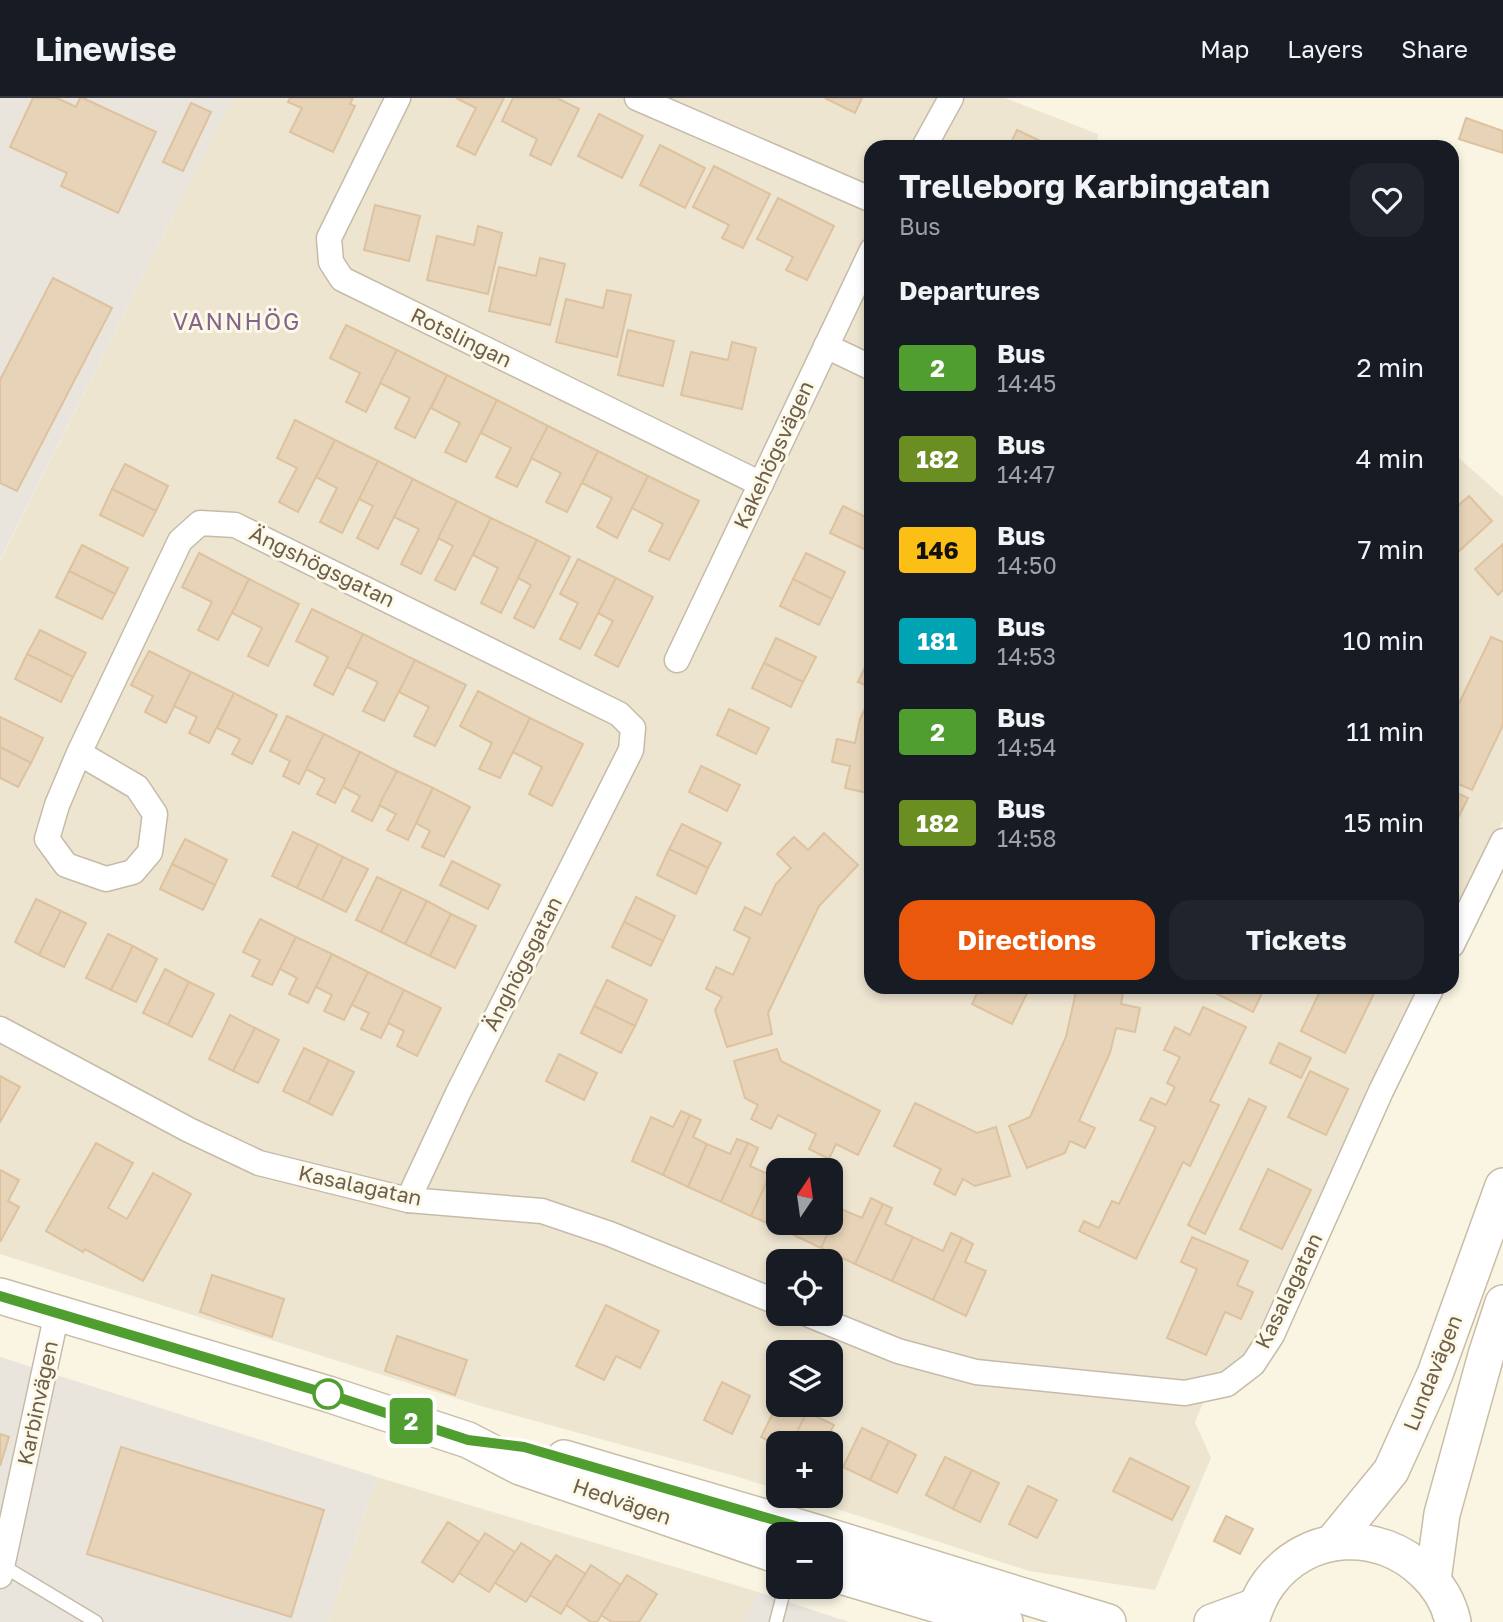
<!DOCTYPE html>
<meta charset="utf-8">
<style>
:root{--surface:#171b24;--page:#20242c;--text:#f1f3f6;--muted:#9ea1a6;--line:#363941;--accent:#ea580c}
body{margin:0;font-family:"Golos Text",sans-serif;background:var(--page);color:var(--text);height:100vh;display:flex;flex-direction:column;font-size:26px;white-space:nowrap}
*{box-sizing:border-box;margin:0}
p{font-size:23px;color:var(--muted)}
.icon{flex:none;width:38px;height:38px;fill:none;stroke:currentColor;stroke-width:2;stroke-linecap:round;stroke-linejoin:round}
.map{position:relative;flex:1;overflow:hidden}
.sheet{position:absolute;left:864px;top:42px;width:595px;height:854px;display:flex;flex-direction:column;background:var(--surface);border-radius:21px;box-shadow:0 4px 10px #0003}
.sheet>*{flex:none}
.badge{padding:0 14px;border-radius:5px;font-size:24px;line-height:46px}
.needle{width:46px;rotate:13deg}
.controls{position:absolute;left:766px;top:1060px;display:grid;gap:14px}
.controls a{display:grid;place-items:center;width:77px;height:77px;border-radius:14px;background:var(--surface);box-shadow:0 4px 10px #0003;font-size:35px}
.map>.badge{position:absolute;translate:-50% -50%;box-shadow:0 0 0 4px #fff}
h2{padding:0 35px;font-size:26px;line-height:63px}
.round{display:grid;place-items:center;flex:none;width:74px;height:74px;border-radius:21px;background:var(--page)}
.headline{display:flex;align-items:center;justify-content:space-between;height:119px;padding:0 35px}
h1{font-size:33px;font-weight:700;line-height:52px}
.button{display:flex;gap:14px;margin-top:auto;padding:14px 35px}
.button a{flex:1;height:80px;border-radius:21px;background:var(--accent);color:#fff;font-size:28px;font-weight:700;line-height:80px;text-align:center}
.button a+a{background:var(--page);color:var(--text)}
ul{padding:0;list-style:none}
li{display:flex;align-items:center;gap:21px;height:91px;padding:0 35px}
li div{flex:1}
li b{display:block;font-size:26px}
li em{font-style:normal}
li .badge{min-width:77px;font-weight:700;text-align:center}
header{display:flex;align-items:center;gap:42px;box-sizing:border-box;height:98px;padding:0 35px;background:var(--surface);border-bottom:2px solid var(--line)}
header strong{font-size:33px}
nav{display:flex;gap:38px;margin-inline-start:auto;font-size:24px}
.map>svg:first-child{display:block}
</style>
<header>
<strong>Linewise</strong>
<nav><a>Map</a><a>Layers</a><a>Share</a></nav>
</header>
<div class="map">
<svg width="1503" height="1524" viewBox="0 0 1503 1524">
<rect width="100%" height="100%" fill="#f9f5e2"/>
<!-- residential -->
<g fill="#ede5d0" fill-rule="evenodd">
<path d="M 233,0 L 1005,0 L 1098,36 L 1097,49 L 872,49 L 872,889 L 1423,889 L 1254,1253 L 1214,1279 L 1195,1324 L 1211,1360 L 1155,1492 L 1029,1473 L 797,1398 L 831,1398 L 831,1346 L 779,1346 L 779,1392 L 735,1378 L 474,1306 L 0,1156 L 0,463 ZM 779,1073 L 831,1073 L 831,1125 L 779,1125 ZM 779,1164 L 831,1164 L 831,1216 L 779,1216 ZM 779,1255 L 831,1255 L 831,1307 L 779,1307 Z"/>
<polygon points="1452,354 1503,399 1503,723 1453,828"/>
<polygon points="377,1379 758,1494 744,1524 328,1524"/>
</g>
<!-- industrial -->
<g fill="#e9e5dd">
<polygon points="0,0 233,0 0,462"/>
<polygon points="0,1259 377,1379 328,1524 0,1524"/>
<polygon points="758,1494 849,1524 744,1524"/>
</g>
<!-- building -->
<g fill="#e7d4b8" stroke="#ddc29f" stroke-width="2">
<polygon points="33,0 57,0 76,9 80,0 83,0 156,34 118,115 61,88 67,75 10,49"/>
<polygon points="290,0 353,0 350,6 355,8 333,54 290,34 302,10 288,4"/>
<polygon points="456,0 504,0 475,57 457,48 476,10"/>
<polygon points="513,0 557,0 579,11 551,67 530,57 537,41 502,23"/>
<polygon points="825,0 862,0 855,15"/>
<polygon points="191,5 211,14 183,73 163,64"/>
<polygon points="599,16 643,38 622,80 578,58"/>
<polygon points="1466,20 1503,33 1503,55 1459,41"/>
<polygon points="1017,32 1053,49 1009,49"/>
<polygon points="660,47 705,70 685,110 640,87"/>
<polygon points="714,68 770,96 743,150 722,140 729,127 693,109"/>
<polygon points="778,100 834,128 807,182 786,172 793,159 757,141"/>
<polygon points="375,107 420,118 409,163 364,152"/>
<polygon points="478,128 502,135 488,196 427,182 437,138 474,147"/>
<polygon points="540,160 565,166 550,227 489,213 499,169 536,178"/>
<polygon points="53,180 112,210 17,393 0,385 0,282"/>
<polygon points="607,192 631,197 617,259 556,244 566,201 603,210"/>
<polygon points="346,227 397,252 366,314 346,304 360,275 330,260"/>
<polygon points="628,232 674,243 663,288 618,277"/>
<polygon points="732,244 756,250 742,311 681,297 691,254 728,262"/>
<polygon points="397,252 447,277 415,340 395,330 410,300 380,285"/>
<polygon points="447,277 497,302 466,364 445,354 460,325 431,310"/>
<polygon points="497,302 548,328 517,389 496,379 511,350 481,335"/>
<polygon points="295,322 335,342 298,414 279,404 297,370 277,360"/>
<polygon points="548,328 598,353 567,414 546,404 561,375 531,360"/>
<polygon points="335,342 378,363 342,435 320,424 337,390 316,379"/>
<polygon points="598,353 648,378 617,440 597,429 612,400 582,385"/>
<polygon points="378,363 413,381 378,451 357,440 373,408 359,401"/>
<polygon points="125,366 168,388 156,413 112,391"/>
<polygon points="648,378 699,403 669,462 649,453 663,426 632,410"/>
<polygon points="413,381 457,403 421,476 401,466 419,431 394,419"/>
<polygon points="112,391 156,413 143,438 100,417"/>
<polygon points="1469,398 1492,423 1458,454 1452,448 1452,413"/>
<polygon points="457,403 491,420 455,492 435,482 453,448 438,440"/>
<polygon points="843,408 872,422 872,447 868,453 830,435"/>
<polygon points="491,420 537,442 501,515 481,505 498,470 473,457"/>
<polygon points="537,442 570,459 534,530 514,520 531,487 518,480"/>
<polygon points="1503,446 1503,492 1498,497 1475,471"/>
<polygon points="82,447 128,470 115,496 69,473"/>
<polygon points="199,455 249,481 218,542 198,532 212,504 182,489"/>
<polygon points="806,455 845,474 832,501 793,481"/>
<polygon points="578,461 616,480 580,551 560,541 578,505 560,496"/>
<polygon points="69,473 115,496 102,521 56,499"/>
<polygon points="616,480 653,499 618,569 595,557 613,523 598,515"/>
<polygon points="249,481 299,506 268,568 248,558 262,530 232,515"/>
<polygon points="793,481 832,501 819,527 780,508"/>
<polygon points="312,511 363,536 333,597 314,587 328,559 296,543"/>
<polygon points="40,532 86,555 73,579 27,556"/>
<polygon points="363,536 415,562 384,623 363,613 378,584 347,569"/>
<polygon points="1491,539 1503,544 1503,627 1472,692 1452,683 1452,620"/>
<polygon points="776,540 816,559 803,584 764,565"/>
<polygon points="149,553 191,574 166,625 145,614 153,598 131,587"/>
<polygon points="27,556 73,579 61,604 15,581"/>
<polygon points="869,561 872,562 872,590 858,584"/>
<polygon points="415,562 466,587 435,648 414,638 429,609 399,594"/>
<polygon points="764,565 803,584 791,609 752,590"/>
<polygon points="191,574 234,595 209,645 189,635 197,619 174,608"/>
<polygon points="478,593 530,620 500,680 479,671 492,645 460,628"/>
<polygon points="234,595 277,617 252,666 232,656 240,641 217,630"/>
<polygon points="872,596 872,696 845,690 850,668 832,664 837,641 855,645 860,621"/>
<polygon points="729,611 769,630 756,656 717,637"/>
<polygon points="287,618 324,636 299,686 283,678 290,663 270,653"/>
<polygon points="0,619 43,640 31,665 0,649"/>
<polygon points="530,620 583,646 552,708 529,696 542,669 513,654"/>
<polygon points="324,636 360,654 335,705 317,696 325,681 306,671"/>
<polygon points="0,649 31,665 18,689 0,680"/>
<polygon points="360,654 397,673 372,723 352,713 360,698 343,689"/>
<polygon points="701,668 740,687 727,713 689,694"/>
<polygon points="397,673 433,690 408,742 387,732 396,716 379,707"/>
<polygon points="433,690 470,709 444,759 422,749 430,733 416,725"/>
<polygon points="1452,693 1468,700 1452,732"/>
<polygon points="682,726 721,745 708,770 669,751"/>
<polygon points="293,734 318,746 297,790 272,778"/>
<polygon points="824,735 858,767 819,808 768,915 772,936 727,949 715,912 722,899 706,891 716,869 733,877 750,840 734,832 745,809 761,817 776,786 791,770 777,756 794,739 808,752"/>
<polygon points="185,741 227,762 215,787 172,766"/>
<polygon points="318,746 343,759 322,802 297,790"/>
<polygon points="669,751 708,770 696,796 657,777"/>
<polygon points="343,759 368,771 346,814 322,802"/>
<polygon points="452,763 500,787 488,811 440,787"/>
<polygon points="172,766 215,787 203,812 160,791"/>
<polygon points="377,779 402,791 381,834 356,822"/>
<polygon points="402,791 427,803 405,846 381,834"/>
<polygon points="636,799 675,818 663,843 624,824"/>
<polygon points="36,801 61,813 39,857 15,844"/>
<polygon points="427,803 451,816 430,858 405,846"/>
<polygon points="61,813 86,825 64,869 39,857"/>
<polygon points="451,816 476,828 455,870 430,858"/>
<polygon points="260,821 296,839 272,887 252,878 260,862 243,854"/>
<polygon points="624,824 663,843 651,868 612,849"/>
<polygon points="108,836 133,848 111,892 86,880"/>
<polygon points="296,839 332,856 308,905 289,896 297,880 280,871"/>
<polygon points="133,848 157,861 136,904 111,892"/>
<polygon points="332,856 368,874 344,922 324,913 332,897 316,889"/>
<polygon points="165,871 189,884 168,927 143,915"/>
<polygon points="368,874 404,892 381,940 361,931 369,915 352,907"/>
<polygon points="607,882 647,902 635,928 594,908"/>
<polygon points="189,884 214,896 192,939 168,927"/>
<polygon points="980,889 1030,889 1012,926 972,906"/>
<polygon points="1077,889 1124,889 1121,906 1140,910 1135,934 1116,930 1110,955 1079,1023 1095,1030 1085,1050 1070,1043 1065,1055 1027,1070 1009,1028 1030,1019 1066,939"/>
<polygon points="1210,889 1265,889 1253,914 1209,892"/>
<polygon points="1322,889 1377,889 1345,955 1301,933"/>
<polygon points="404,892 441,910 417,958 397,948 404,933 388,925"/>
<polygon points="594,908 635,928 621,955 581,935"/>
<polygon points="1203,909 1246,929 1210,1003 1219,1007 1190,1068 1183,1064 1136,1161 1079,1133 1084,1123 1099,1130 1112,1103 1119,1106 1156,1029 1140,1022 1151,1000 1166,1007 1175,989 1167,985 1180,959 1164,952 1175,929 1190,937"/>
<polygon points="230,917 255,930 233,973 209,961"/>
<polygon points="255,930 279,942 258,985 233,973"/>
<polygon points="1279,945 1311,960 1301,980 1270,965"/>
<polygon points="304,950 329,962 308,1005 283,993"/>
<polygon points="777,951 781,963 880,1013 858,1057 836,1046 829,1061 809,1051 816,1036 778,1017 771,1031 751,1021 758,1007 745,1000 734,963"/>
<polygon points="559,956 597,975 584,1002 546,983"/>
<polygon points="329,962 354,974 332,1017 308,1005"/>
<polygon points="1310,973 1348,991 1326,1037 1288,1019"/>
<polygon points="0,978 20,989 0,1024"/>
<polygon points="1249,1001 1266,1009 1205,1136 1188,1127"/>
<polygon points="915,1005 977,1035 996,1029 1010,1078 975,1088 963,1081 955,1097 934,1086 941,1071 894,1048"/>
<polygon points="681,1013 690,1017 663,1077 632,1063 651,1019 673,1029"/>
<polygon points="690,1017 701,1022 693,1039 707,1046 688,1089 663,1077"/>
<polygon points="737,1041 748,1045 721,1104 688,1089 707,1046 730,1056"/>
<polygon points="96,1045 133,1065 108,1110 127,1121 153,1075 191,1096 143,1183 85,1151 83,1154 46,1133"/>
<polygon points="748,1045 758,1050 750,1068 770,1077 751,1118 721,1104"/>
<polygon points="1268,1071 1311,1092 1282,1151 1240,1131"/>
<polygon points="0,1072 19,1082 8,1103 19,1109 0,1144"/>
<polygon points="770,1077 779,1081 779,1125 786,1125 783,1132 751,1118"/>
<polygon points="871,1100 883,1106 855,1166 821,1150 839,1110 862,1120"/>
<polygon points="831,1106 839,1110 821,1150 783,1132 786,1125 831,1125"/>
<polygon points="883,1106 892,1110 885,1126 913,1139 892,1183 855,1166"/>
<polygon points="951,1135 962,1140 933,1202 892,1183 913,1139 943,1153"/>
<polygon points="1192,1139 1248,1163 1237,1187 1253,1194 1241,1221 1225,1214 1206,1257 1167,1240 1197,1171 1181,1164"/>
<polygon points="962,1140 973,1146 965,1164 986,1173 966,1218 933,1202"/>
<polygon points="212,1177 284,1201 272,1239 200,1214"/>
<polygon points="606,1207 659,1233 640,1270 616,1258 604,1282 576,1268"/>
<polygon points="397,1238 467,1262 455,1297 385,1273"/>
<polygon points="722,1284 750,1298 732,1336 704,1322"/>
<polygon points="779,1303 779,1307 793,1307 807,1314 791,1346 779,1346 779,1348 761,1339"/>
<polygon points="807,1314 834,1327 824,1346 791,1346"/>
<polygon points="862,1330 889,1343 870,1382 843,1369"/>
<polygon points="0,1336 9,1339 0,1368"/>
<polygon points="889,1343 916,1357 897,1395 870,1382"/>
<polygon points="121,1349 324,1412 291,1519 87,1456"/>
<polygon points="945,1359 972,1372 953,1411 926,1397"/>
<polygon points="1130,1360 1189,1389 1172,1422 1113,1393"/>
<polygon points="972,1372 999,1385 980,1424 953,1411"/>
<polygon points="1028,1388 1057,1402 1037,1440 1009,1426"/>
<polygon points="1226,1418 1253,1431 1240,1456 1214,1443"/>
<polygon points="448,1424 479,1444 453,1484 422,1464"/>
<polygon points="485,1435 515,1454 489,1494 459,1475"/>
<polygon points="521,1445 551,1464 526,1504 495,1485"/>
<polygon points="556,1457 586,1476 561,1516 530,1497"/>
<polygon points="591,1467 621,1487 597,1524 591,1524 566,1507"/>
<polygon points="627,1477 657,1496 639,1524 612,1524 601,1517"/>
</g>
<g fill="none" stroke-linecap="round" stroke-linejoin="round">
<!-- lane casing -->
<g stroke="#c6bba8" stroke-width="15">
<g id="lane">
<polyline points="3,1468 96,1524"/>
<polyline points="776,1524 785,1489"/>
</g>
</g>
<!-- street casing -->
<g stroke="#c6bba8" stroke-width="27">
<g id="street">
<polyline points="398,0 329,140 331,164 342,181 761,386"/>
<polyline points="637,0 872,102"/>
<polyline points="924,49 951,0"/>
<polyline points="826,248 872,270"/>
<polyline points="677,562 872,152"/>
<polyline points="79,655 137,689 155,716 150,754 133,774 106,781 66,767 47,741 57,707 79,655 180,443 200,425 235,427 619,616 633,630 631,652 458,995 408,1102"/>
<polyline points="1452,847 1503,743"/>
<polyline points="0,931 189,1032 259,1065 408,1102 542,1113 610,1136 779,1205"/>
<polyline points="807,1216 898,1253 976,1274 1185,1295 1227,1286 1253,1266 1272,1237 1381,993 1432,889"/>
<polyline points="0,1478 53,1233 60,1216"/>
</g>
</g>
<!-- secondary casing -->
<g stroke="#c9bda6" stroke-width="38">
<g id="secondary">
<polyline points="0,1198 328,1296 468,1342 520,1369 779,1458"/>
<polyline points="564,1360 825,1437"/>
<polyline points="831,1439 1108,1524"/>
<polyline points="1332,1445 1391,1373 1435,1276 1503,1088"/>
<polyline points="831,1475 941,1508 1005,1524"/>
<polyline points="1433,1482 1442,1416 1486,1257 1503,1205"/>
<polyline points="1212,1524 1256,1508"/>
<path d="M 1251,1524 C 1255,1510 1260,1497 1269,1485 C 1307,1434 1379,1430 1424,1474 C 1438,1487 1449,1505 1453,1524"/>
</g>
</g>
<!-- lane -->
<use href="#lane" stroke="#fff" stroke-width="12"/>
<!-- street -->
<use href="#street" stroke="#fff" stroke-width="24"/>
<!-- secondary -->
<use href="#secondary" stroke="#fff" stroke-width="35"/>
</g>
<g fill="none" stroke-linecap="round" stroke-linejoin="round">
<!-- line casing -->
<g stroke="#fff" stroke-width="16">
<polyline id="line" points="0,1198 328,1296 468,1342 524,1349 826,1437"/>
</g>
<!-- line -->
<use href="#line" stroke="#509e2f" stroke-width="10"/>
</g>
<!-- markers -->
<circle fill="#fff" stroke="#509e2f" stroke-width="3.5" cx="328" cy="1296" r="14"/>
<g text-anchor="middle" stroke-width="6" stroke-linejoin="round" paint-order="stroke">
<!-- street labels -->
<g font-size="21" fill="#6e5f4c" stroke="#fdf9e8">
<text transform="translate(461 240) rotate(26)" y="7">Rotslingan</text>
<text transform="translate(774 357) rotate(-65)" y="7">Kakehögsvägen</text>
<text transform="translate(322 469) rotate(26)" y="7">Ängshögsgatan</text>
<text transform="translate(523 866) rotate(-63)" y="7">Änghögsgatan</text>
<text transform="translate(360 1088) rotate(12)" y="7">Kasalagatan</text>
<text transform="translate(1289 1193) rotate(-64)" y="7">Kasalagatan</text>
<text transform="translate(1433 1275) rotate(-68)" y="7">Lundavägen</text>
<text transform="translate(38 1305) rotate(-78)" y="7">Karbinvägen</text>
<text transform="translate(622 1404) rotate(19)" y="7">Hedvägen</text>
</g>
<!-- neighbourhood labels -->
<g font-size="23" letter-spacing="2" fill="#85648b" stroke="#fdf9e8">
<text x="237" y="232">VANNHÖG</text>
</g>
</g>
</svg>
<div class="controls">
<a><svg class="needle" viewBox="-14 -14 28 28"><path d="M0-13l5 13h-10z" fill="#e53935"/><path d="M0 13l5-13h-10z" fill="#9ea1a6"/></svg></a>
<a><svg class="icon" aria-label="locate" viewBox="0 0 24 24"><circle cx="12" cy="12" r="6"/><path d="M12 2v4M12 18v4M2 12h4M18 12h4"/></svg></a>
<a><svg class="icon" aria-label="layers" viewBox="0 0 24 24"><path d="M12 4l9 5-9 5-9-5zM3 14l9 5 9-5"/></svg></a>
<a>+</a>
<a>−</a>
</div>
<b class="badge" style="left:411px;top:1323px;background:#509e2f;color:#fff">2</b>
<section class="sheet">
<div class="headline"><div><h1>Trelleborg Karbingatan</h1><p>Bus</p></div><a class="round"><svg class="icon" aria-label="heart" viewBox="0 0 24 24"><path d="M12 20l-8-8c-3-5 5-10 8-4 3-6 11-1 8 4z"/></svg></a></div>
<h2>Departures</h2>
<ul>
<li><span class="badge" style="background:#509e2f;color:#fff">2</span><div><b>Bus</b><p>14:45</p></div><em>2 min</em></li>
<li><span class="badge" style="background:#6b8e23;color:#fff">182</span><div><b>Bus</b><p>14:47</p></div><em>4 min</em></li>
<li><span class="badge" style="background:#fbbf15;color:#111">146</span><div><b>Bus</b><p>14:50</p></div><em>7 min</em></li>
<li><span class="badge" style="background:#00a3b4;color:#fff">181</span><div><b>Bus</b><p>14:53</p></div><em>10 min</em></li>
<li><span class="badge" style="background:#509e2f;color:#fff">2</span><div><b>Bus</b><p>14:54</p></div><em>11 min</em></li>
<li><span class="badge" style="background:#6b8e23;color:#fff">182</span><div><b>Bus</b><p>14:58</p></div><em>15 min</em></li>
</ul>
<div class="button"><a>Directions</a><a>Tickets</a></div>
</section>
</div>
